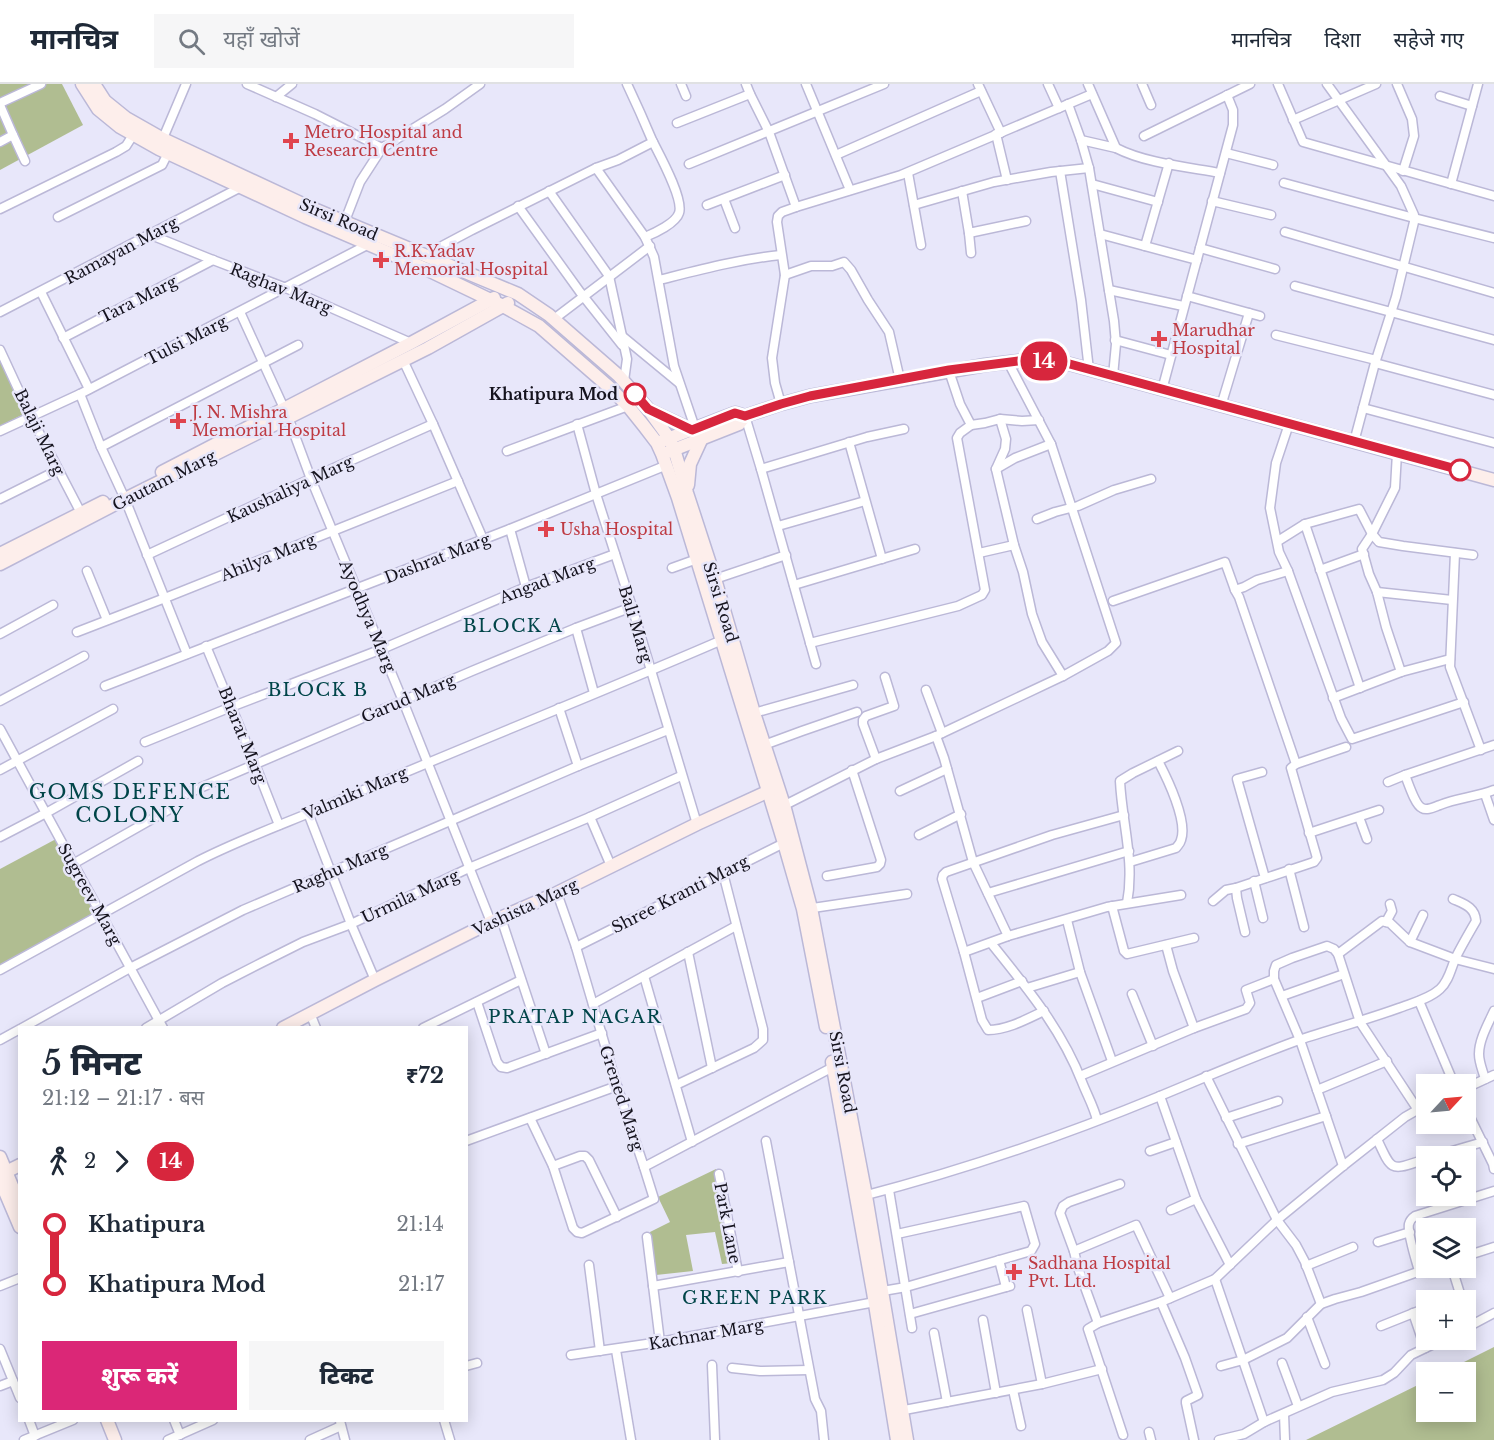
<!DOCTYPE html>
<html lang="hi">
<meta charset="utf-8">
<style>
:root{--surface:#fff;--page:#f6f6f7;--text:#1f2937;--muted:#747a83;--line:#e0e1e3;--accent:#db2777}
body{margin:0;font-family:"Libre Baskerville","Noto Sans Devanagari",serif;background:var(--page);color:var(--text);height:100vh;display:flex;flex-direction:column;font-size:22px;white-space:nowrap}
*{box-sizing:border-box;margin:0}
p{font-size:20px;color:var(--muted)}
.icon{flex:none;width:33px;height:33px;fill:none;stroke:currentColor;stroke-width:2;stroke-linecap:round;stroke-linejoin:round}
.map{position:relative;flex:1;overflow:hidden}
.panel{position:absolute;left:18px;top:942px;width:450px;height:396px;display:flex;flex-direction:column;background:var(--surface);border-radius:0px;box-shadow:0 3px 15px #0003}
.panel>*{flex:none}
.badge{padding:0 12px;border-radius:20px;font-size:21px;line-height:39px}
.needle{width:39px;rotate:64deg}
.tools{position:absolute;left:1416px;top:990px;display:grid;gap:12px}
.tools a{display:grid;place-items:center;width:60px;height:60px;border-radius:0px;background:var(--surface);box-shadow:0 3px 15px #0003;font-size:30px}
.map>.badge{position:absolute;translate:-50% -50%;box-shadow:0 0 0 3px #fff}
.legs{display:flex;align-items:center;gap:9px;height:66px;padding:0 24px;font-size:20px}
.legs p{margin-inline-start:auto}
.overview{display:flex;align-items:center;justify-content:space-between;height:102px;padding:0 24px}
h1{font-size:33px;font-weight:800;line-height:45px}
.action{display:flex;gap:12px;margin-top:auto;padding:12px 24px}
.action a{flex:1;height:69px;border-radius:0px;background:var(--accent);color:#fff;font-size:24px;font-weight:800;line-height:69px;text-align:center}
.action a+a{background:var(--page);color:var(--text)}
ul{padding:0 24px;list-style:none}
li{display:flex;align-items:center;gap:21px;height:60px;font-size:22px}
li i{display:grid;place-items:center;width:9px;height:100%;margin:0 8px;background:currentColor}
li i::after{content:'';width:15px;height:15px;margin:-8px;border:4px solid;border-radius:50%;background:var(--surface)}
li p{margin-inline-start:auto}
li:first-child i{background:linear-gradient(#0000 50%,currentColor 0)}
li:last-child i{background:linear-gradient(currentColor 50%,#0000 0)}
header{display:flex;align-items:center;gap:36px;box-sizing:border-box;height:84px;padding:0 30px;background:var(--surface);border-bottom:2px solid var(--line)}
header strong{font-size:28px}
nav{display:flex;gap:33px;margin-inline-start:auto;font-size:21px}
.search{width:420px;height:54px;background:var(--page);display:flex;align-items:center;gap:15px;box-sizing:border-box;padding:0 21px;border-radius:0px;color:var(--muted);font-size:22px}
.map>svg:first-child{display:block}
</style>
<header>
<strong>मानचित्र</strong>
<div class="search"><svg class="icon" aria-label="search" viewBox="0 0 24 24"><circle cx="10" cy="10" r="6"/><path d="M15 15l6 6"/></svg>यहाँ खोजें</div>
<nav><a>मानचित्र</a><a>दिशा</a><a>सहेजे गए</a></nav>
</header>
<div class="map">
<svg width="1494" height="1356" viewBox="0 0 1494 1356">
<rect width="100%" height="100%" fill="#e8e7fa"/>
<!-- green -->
<g fill="#b0bd91">
<polygon points="0,0 62,0 83,41 0,86"/>
<polygon points="0,273 26,329 0,342"/>
<polygon points="56,755 95,829 0,881 0,785"/>
<polygon points="716,1085 733,1179 722,1180 715,1148 686,1151 693,1187 656,1191 650,1148 670,1138 658,1113"/>
<polygon points="1494,1263 1494,1356 1306,1356 1426,1297 1426,1328 1466,1328 1466,1288 1444,1288"/>
</g>
<g fill="none" stroke-linecap="round" stroke-linejoin="round">
<!-- street casing -->
<g stroke="#bbb8d7" stroke-width="11">
<g id="street">
<polyline points="247,0 315,30 382,64"/>
<path d="M 627,0 C 636,19 644,37 652,56 C 659,70 684,115 679,129 C 676,139 655,149 645,153"/>
<polyline points="681,0 686,12"/>
<polyline points="746,0 750,10 769,48 796,123 782,128 778,132 777,138 785,191 772,274 775,299 781,320"/>
<polyline points="806,0 850,106"/>
<polyline points="978,0 1001,49"/>
<polyline points="1048,0 1059,24"/>
<path d="M 1088,0 L 1116,64 C 1145,79 1187,83 1220,89"/>
<polyline points="1142,0 1151,21"/>
<polyline points="1278,0 1303,58 1494,112"/>
<polyline points="1327,0 1401,102 1414,131 1414,138 1396,213 1375,279 1354,358"/>
<polyline points="1397,0 1412,35 1414,52 1403,87"/>
<polyline points="1440,12 1472,22"/>
<polyline points="276,13 292,0"/>
<polyline points="0,19 41,0"/>
<polyline points="1068,20 1081,56 1089,84 1114,237 1116,260 1113,292"/>
<polyline points="0,21 13,51 0,58"/>
<polyline points="1293,36 1376,0"/>
<polyline points="677,39 750,10"/>
<polyline points="996,50 1007,96"/>
<polyline points="13,51 25,77"/>
<polyline points="1144,52 1250,0"/>
<polyline points="1081,56 1116,64"/>
<polyline points="161,59 186,0"/>
<polyline points="1226,69 1273,81"/>
<polyline points="836,71 981,7"/>
<polyline points="689,80 884,0"/>
<polyline points="596,84 645,153 654,173 674,282 695,344"/>
<polyline points="1060,87 1081,216 1089,286"/>
<polyline points="908,89 921,161"/>
<polyline points="1284,99 1414,134 1494,154"/>
<polyline points="1092,100 1158,118"/>
<polyline points="1451,100 1478,0"/>
<polyline points="549,107 609,192 627,275 624,297"/>
<polyline points="962,107 969,149 1026,137"/>
<polyline points="724,115 735,144"/>
<polyline points="1212,117 1271,131"/>
<polyline points="707,121 785,91"/>
<polyline points="914,121 994,98 1051,88 1089,84"/>
<polyline points="518,122 580,208 622,261"/>
<polyline points="796,123 901,91 1092,10"/>
<polyline points="0,125 116,68 126,62 133,51"/>
<polyline points="58,133 162,81 168,69"/>
<polyline points="343,142 360,98 382,64 445,25 480,0"/>
<polyline points="1285,148 1494,209"/>
<polyline points="969,149 971,169"/>
<polyline points="1100,150 1197,176"/>
<polyline points="151,151 213,176 286,204 411,259"/>
<polyline points="1145,162 1169,79"/>
<polyline points="1200,164 1275,185"/>
<polyline points="430,174 440,163 472,146 596,84 618,76 653,58"/>
<polyline points="785,191 811,182 832,182 844,178 851,186 868,216 889,248 900,296"/>
<path d="M 659,196 C 699,186 740,175 781,171"/>
<polyline points="1295,202 1494,256"/>
<polyline points="1109,206 1183,222"/>
<polyline points="41,208 89,305"/>
<polyline points="1187,212 1260,232"/>
<polyline points="0,228 241,103"/>
<polyline points="240,228 288,333 311,395 403,617 491,838"/>
<polyline points="554,235 650,162"/>
<polyline points="1276,251 1376,276"/>
<polyline points="622,252 679,299"/>
<polyline points="63,254 213,176"/>
<polyline points="1115,256 1171,271"/>
<polyline points="0,266 31,333 81,429"/>
<polyline points="403,276 433,340 483,455"/>
<polyline points="1375,279 1494,311"/>
<polyline points="1162,306 1233,41 1233,26 1227,11"/>
<polyline points="80,310 101,363 125,415 187,570"/>
<polyline points="1221,322 1249,229"/>
<polyline points="1363,324 1494,359"/>
<polyline points="745,332 761,385 816,580"/>
<polyline points="1000,335 1006,355 1005,365 996,385 1014,461 1023,488 1032,530 1042,558 1063,592"/>
<polyline points="577,340 596,410 632,523 697,740"/>
<polyline points="1289,340 1276,379 1270,424 1279,468 1288,487 1341,634 1352,655 1464,618"/>
<polyline points="971,341 985,339 1000,335 1022,337 1039,336"/>
<polyline points="0,347 80,310 369,160"/>
<polyline points="849,358 882,475"/>
<polyline points="101,363 298,261"/>
<polyline points="507,367 628,322"/>
<polyline points="1397,369 1395,404 1372,450 1362,465 1369,490 1377,508 1386,543 1401,588"/>
<polyline points="761,385 867,353 904,345"/>
<polyline points="996,385 1015,374 1051,360"/>
<polyline points="0,415 58,386"/>
<polyline points="1037,435 1055,428 1078,422 1114,406 1151,395"/>
<polyline points="1305,440 1360,604"/>
<polyline points="778,442 865,417"/>
<polyline points="510,445 526,503"/>
<polyline points="1278,457 1305,440 1359,425 1372,450 1379,458 1403,462 1473,471"/>
<polyline points="979,469 1014,461"/>
<polyline points="1455,469 1450,583 1481,666"/>
<polyline points="147,471 334,384 433,340"/>
<polyline points="672,484 697,475"/>
<polyline points="1320,486 1364,470"/>
<polyline points="87,487 107,536"/>
<polyline points="712,496 786,471"/>
<polyline points="794,501 915,465"/>
<polyline points="1377,508 1452,516"/>
<polyline points="1113,517 1225,478 1235,506"/>
<polyline points="576,544 594,609"/>
<polyline points="77,548 165,514 458,397"/>
<polyline points="0,550 53,521"/>
<polyline points="810,559 958,522 982,511 985,506 957,354 960,349 971,341 960,320 949,287"/>
<polyline points="206,562 255,680 279,741"/>
<polyline points="105,602 510,445 667,381"/>
<polyline points="926,606 942,649"/>
<polyline points="1333,614 1401,588 1450,575"/>
<polyline points="0,617 84,572"/>
<polyline points="559,624 578,682"/>
<polyline points="754,629 853,601"/>
<polyline points="0,645 163,944"/>
<polyline points="936,652 944,674 973,778 1008,852"/>
<polyline points="145,658 231,623 382,565 526,503 615,470"/>
<polyline points="764,661 802,647 857,628"/>
<path d="M 1494,661 L 1405,691 C 1408,698 1415,721 1422,724 C 1427,727 1434,723 1440,721 C 1457,714 1476,713 1494,706"/>
<polyline points="876,675 863,640 863,636 866,632 894,622 885,593"/>
<polyline points="1296,680 1346,663"/>
<polyline points="0,686 113,625"/>
<polyline points="1262,688 1237,695 1265,794"/>
<polyline points="1388,698 1405,691"/>
<polyline points="900,707 947,685"/>
<polyline points="186,710 472,587 576,544 632,523"/>
<polyline points="1485,710 1494,736"/>
<polyline points="781,723 876,675 936,652 1063,592 1108,567 1116,559 1051,360 1008,278"/>
<polyline points="308,729 351,840 375,896"/>
<polyline points="590,733 611,782"/>
<polyline points="1359,733 1367,755"/>
<polyline points="1309,749 1379,726"/>
<polyline points="919,751 961,730"/>
<polyline points="0,753 46,729 138,677"/>
<path d="M 1130,778 L 1176,764 C 1178,761 1180,760 1181,756 C 1188,737 1167,694 1158,677"/>
<polyline points="73,780 168,726"/>
<polyline points="1289,785 1304,843"/>
<polyline points="827,792 877,783 880,780 881,776 852,686"/>
<polyline points="1254,797 1263,834"/>
<polyline points="557,809 576,863 617,1002 644,1083 833,983"/>
<polyline points="988,809 1129,767"/>
<polyline points="1213,817 1226,806 1236,804"/>
<path d="M 1127,819 C 1135,777 1122,739 1120,697 L 1133,689 L 1178,667"/>
<polyline points="1112,822 1124,867 1127,870 1194,854"/>
<polyline points="806,825 907,810"/>
<polyline points="501,834 546,970"/>
<polyline points="1067,836 1080,888 1112,977"/>
<polyline points="1386,838 1392,827 1390,820"/>
<polyline points="1245,848 1237,814 1236,804 1314,778 1317,774 1291,684 1296,680 1239,513 1235,506 1244,503 1257,496 1288,487"/>
<polyline points="1410,858 1455,875 1494,885"/>
<path d="M 991,859 C 1026,903 1061,944 1082,998 C 1087,1011 1094,1023 1097,1036"/>
<polyline points="1166,861 1173,887 1194,944"/>
<polyline points="576,863 784,759"/>
<polyline points="688,868 712,984"/>
<polyline points="964,868 1008,852 1107,823 1181,811"/>
<polyline points="1338,870 1382,837 1390,839 1410,858 1423,831"/>
<path d="M 0,886 L 198,777 C 237,757 278,742 319,725 C 453,667 588,614 722,556"/>
<polyline points="1027,904 1080,888"/>
<polyline points="1132,910 1153,962"/>
<polyline points="1282,912 1344,890"/>
<polyline points="977,914 1022,897"/>
<polyline points="1419,917 1454,1000"/>
<polyline points="477,918 497,978 501,983 507,984 602,949"/>
<polyline points="593,920 644,892"/>
<path d="M 1044,927 C 1027,935 1007,946 988,946 L 982,936 L 964,868 L 942,795 L 943,791 L 946,788 L 1052,751 L 1124,731"/>
<polyline points="310,929 316,944"/>
<polyline points="22,944 130,884 243,826 578,682 668,646"/>
<polyline points="146,944 222,899 263,878 303,858 351,840 469,784 590,733 681,692"/>
<polyline points="423,944 521,896"/>
<polyline points="0,956 20,945"/>
<polyline points="1080,992 1194,944 1246,925 1250,919 1246,906 1274,895"/>
<polyline points="1206,992 1277,1136 1296,1161 1305,1178 1321,1220"/>
<path d="M 1485,995 C 1483,987 1479,979 1479,970 C 1479,956 1488,940 1494,927"/>
<polyline points="676,1001 754,964 763,956 763,945 723,789"/>
<polyline points="1466,1004 1494,991"/>
<polyline points="1317,1006 1387,977"/>
<polyline points="1160,1012 1196,1115 1230,1181"/>
<polyline points="1466,1025 1493,1080 1494,1085"/>
<polyline points="530,1034 553,1082 573,1144 577,1148 582,1149 654,1115 644,1083"/>
<polyline points="1226,1034 1278,1017"/>
<path d="M 1377,1055 C 1393,1090 1391,1086 1426,1075"/>
<polyline points="466,1057 617,1002"/>
<polyline points="766,1057 815,1315 821,1327 824,1356"/>
<polyline points="692,1058 644,892 736,842"/>
<polyline points="1238,1060 1326,1032"/>
<polyline points="1150,1067 1176,1058"/>
<polyline points="1435,1072 1483,1058"/>
<polyline points="553,1082 580,1072 585,1072 589,1076 617,1133"/>
<polyline points="1343,1082 1300,956 1274,895 1274,887 1276,881 1292,874 1327,862 1334,865 1338,870 1360,938 1418,1026"/>
<polyline points="719,1090 738,1188"/>
<polyline points="889,1106 912,1244"/>
<path d="M 863,1112 C 964,1086 1063,1052 1160,1012 C 1206,993 1252,973 1299,956 C 1332,945 1366,936 1399,924 C 1412,919 1429,915 1440,905 C 1449,897 1451,884 1456,873 C 1462,861 1469,849 1476,837 C 1475,823 1464,820 1453,815"/>
<polyline points="1171,1126 1196,1115"/>
<polyline points="647,1153 660,1258"/>
<polyline points="1378,1158 1410,1148"/>
<polyline points="1074,1167 1060,1129 1063,1122 1069,1118 1120,1100"/>
<polyline points="1466,1172 1494,1163"/>
<polyline points="999,1176 1006,1203"/>
<polyline points="589,1181 600,1267"/>
<polyline points="1306,1182 1353,1163"/>
<polyline points="1452,1184 1462,1216"/>
<path d="M 1419,1187 C 1416,1176 1407,1149 1409,1140 C 1410,1136 1412,1134 1415,1132 L 1494,1107"/>
<polyline points="1215,1195 1264,1338"/>
<polyline points="0,1202 20,1194"/>
<polyline points="653,1202 789,1178"/>
<polyline points="877,1208 906,1203 1031,1167 1035,1160 1024,1122 897,1150"/>
<polyline points="1161,1218 1185,1274 1198,1311 1186,1317 1186,1319 1194,1356"/>
<polyline points="1027,1226 1042,1300"/>
<polyline points="1413,1229 1425,1264"/>
<polyline points="1466,1229 1469,1242"/>
<polyline points="910,1230 1010,1202"/>
<polyline points="1307,1233 1325,1280"/>
<polyline points="983,1236 996,1309"/>
<polyline points="1098,1239 1078,1184 1074,1167 1136,1141 1170,1214"/>
<polyline points="1381,1242 1426,1224"/>
<polyline points="1466,1244 1494,1229"/>
<polyline points="934,1249 947,1318"/>
<polyline points="0,1265 20,1314"/>
<polyline points="616,1266 631,1356"/>
<polyline points="571,1271 660,1258 875,1218"/>
<polyline points="1282,1279 1298,1322"/>
<polyline points="712,1281 715,1356"/>
<polyline points="466,1282 477,1279"/>
<polyline points="1221,1282 1243,1276 1287,1254 1321,1220 1335,1215 1361,1208 1429,1184"/>
<polyline points="732,1284 760,1287 809,1286"/>
<polyline points="0,1302 13,1297"/>
<polyline points="1013,1306 1021,1342"/>
<polyline points="899,1327 1042,1300 1102,1285"/>
<polyline points="1284,1330 1285,1356"/>
<polyline points="29,1336 35,1352"/>
<polyline points="174,1336 180,1351"/>
<polyline points="444,1336 450,1356"/>
<polyline points="340,1337 345,1356"/>
<polyline points="1149,1348 1151,1356"/>
<polyline points="1123,1351 1088,1245 1098,1239 1161,1218 1215,1195 1277,1136 1343,1082 1405,1033 1426,1021"/>
<polyline points="24,1356 73,1336"/>
<polyline points="168,1356 213,1336"/>
<polyline points="310,1356 341,1342"/>
<polyline points="1219,1356 1244,1350 1264,1338 1332,1308 1383,1296 1394,1289 1411,1271 1442,1256"/>
</g>
</g>
<!-- secondary casing -->
<g stroke="#bbb8d7" stroke-width="15">
<g id="secondary">
<polyline points="82,0 98,25 120,43 159,65 305,133 426,185 503,222 539,242 609,303 628,322 644,342 657,359 662,370 678,414 784,759 803,825 826,943"/>
<polyline points="94,0 105,17 126,34 163,55 309,123 518,210 549,231 619,292 648,325 669,354 674,365 687,409 715,495 754,629 784,721 811,824 866,1112 907,1356"/>
<polyline points="649,326 692,346"/>
<polyline points="662,357 735,329 745,332 781,320 810,312 985,281 1034,275 1066,279 1494,396"/>
<polyline points="668,368 739,340 745,332"/>
<polyline points="162,388 411,259 494,214"/>
<polyline points="688,401 690,380 702,354"/>
<polyline points="0,470 103,418"/>
<polyline points="0,480 125,415 428,264 503,222 508,219"/>
<polyline points="283,944 375,896 491,838 557,809 697,740 769,707"/>
<polyline points="832,978 873,1208 897,1356"/>
<polyline points="0,1073 20,1121"/>
<polyline points="0,1091 20,1081"/>
<polyline points="0,1096 20,1143"/>
<polyline points="107,1336 115,1356"/>
</g>
</g>
<!-- street -->
<use href="#street" stroke="#fff" stroke-width="8"/>
<!-- secondary -->
<use href="#secondary" stroke="#fdeeeb" stroke-width="12"/>
</g>
<g fill="none" stroke-linecap="round" stroke-linejoin="round">
<!-- line-1 casing -->
<g stroke="#fff" stroke-width="14">
<polyline id="line-1" points="635,310 648,325 692,346 735,329 745,332 781,320 810,312 949,286 1034,275 1066,279 1460,386"/>
</g>
<!-- line-1 -->
<use href="#line-1" stroke="#d7263d" stroke-width="9"/>
</g>
<!-- markers -->
<g fill="#e0444e" stroke="#e8e7fa" stroke-width="2">
<path d="M288 48h6v6h6v6h-6v6h-6v-6h-6v-6h6z"/>
<path d="M378 167h6v6h6v6h-6v6h-6v-6h-6v-6h6z"/>
<path d="M1156 246h6v6h6v6h-6v6h-6v-6h-6v-6h6z"/>
<path d="M175 328h6v6h6v6h-6v6h-6v-6h-6v-6h6z"/>
<path d="M543 436h6v6h6v6h-6v6h-6v-6h-6v-6h6z"/>
<path d="M1011 1179h6v6h6v6h-6v6h-6v-6h-6v-6h6z"/>
</g>
<g fill="#fff" stroke="#d7263d" stroke-width="3">
<circle cx="635" cy="310" r="10"/>
<circle cx="1460" cy="386" r="10"/>
</g>
<g text-anchor="middle" stroke-width="5" stroke-linejoin="round" paint-order="stroke">
<!-- health labels -->
<g font-size="16" fill="#be3a42" stroke="#e8e7fa" text-anchor="start">
<text x="304" y="54">Metro Hospital and<tspan x="304" dy="18">Research Centre</tspan></text>
<text x="394" y="173">R.K.Yadav<tspan x="394" dy="18">Memorial Hospital</tspan></text>
<text x="1172" y="252">Marudhar<tspan x="1172" dy="18">Hospital</tspan></text>
<text x="192" y="334">J. N. Mishra<tspan x="192" dy="18">Memorial Hospital</tspan></text>
<text x="560" y="451">Usha Hospital</text>
<text x="1028" y="1185">Sadhana Hospital<tspan x="1028" dy="18">Pvt. Ltd.</tspan></text>
</g>
<!-- street labels -->
<g font-size="16" fill="#15131e" stroke="#e8e7fa">
<text transform="translate(339 135) rotate(23)" y="6">Sirsi Road</text>
<text transform="translate(121 166) rotate(-28)" y="6">Ramayan Marg</text>
<text transform="translate(281 204) rotate(22)" y="6">Raghav Marg</text>
<text transform="translate(138 215) rotate(-27)" y="6">Tara Marg</text>
<text transform="translate(186 256) rotate(-27)" y="6">Tulsi Marg</text>
<text transform="translate(40 348) rotate(64)" y="6">Balaji Marg</text>
<text transform="translate(164 396) rotate(-27)" y="6">Gautam Marg</text>
<text transform="translate(290 405) rotate(-25)" y="6">Kaushaliya Marg</text>
<text transform="translate(268 473) rotate(-22)" y="6">Ahilya Marg</text>
<text transform="translate(437 474) rotate(-21)" y="6">Dashrat Marg</text>
<text transform="translate(547 496) rotate(-21)" y="6">Angad Marg</text>
<text transform="translate(721 518) rotate(73)" y="6">Sirsi Road</text>
<text transform="translate(368 532) rotate(67)" y="6">Ayodhya Marg</text>
<text transform="translate(636 540) rotate(73)" y="6">Bali Marg</text>
<text transform="translate(408 614) rotate(-23)" y="6">Garud Marg</text>
<text transform="translate(243 651) rotate(68)" y="6">Bharat Marg</text>
<text transform="translate(355 709) rotate(-23)" y="6">Valmiki Marg</text>
<text transform="translate(340 784) rotate(-23)" y="6">Raghu Marg</text>
<text transform="translate(90 810) rotate(61)" y="6">Sugreev Marg</text>
<text transform="translate(680 810) rotate(-27)" y="6">Shree Kranti Marg</text>
<text transform="translate(410 812) rotate(-25)" y="6">Urmila Marg</text>
<text transform="translate(525 823) rotate(-25)" y="6">Vashista Marg</text>
<text transform="translate(843 988) rotate(79)" y="6">Sirsi Road</text>
<text transform="translate(622 1014) rotate(72)" y="6">Grened Marg</text>
<text transform="translate(728 1139) rotate(79)" y="6">Park Lane</text>
<text transform="translate(706 1250) rotate(-10)" y="6">Kachnar Marg</text>
</g>
<!-- stop labels -->
<g font-size="16" font-weight="bold" fill="#15131e" stroke="#e8e7fa" text-anchor="end">
<text x="618" y="316">Khatipura Mod</text>
</g>
<!-- neighbourhood labels -->
<g font-size="18" letter-spacing="1.5" fill="#014549" stroke="#e8e7fa">
<text x="513" y="548">BLOCK A</text>
<text x="318" y="612">BLOCK B</text>
<text x="575" y="939">PRATAP NAGAR</text>
<text x="755" y="1220">GREEN PARK</text>
</g>
<!-- quarter labels -->
<g font-size="20" letter-spacing="1.5" fill="#014549" stroke="#e8e7fa">
<text x="130" y="715">GOMS DEFENCE<tspan x="130" dy="23">COLONY</tspan></text>
</g>
</g>
</svg>
<div class="tools">
<a><svg class="needle" viewBox="-14 -14 28 28"><path d="M0-13l5 13h-10z" fill="#e53935"/><path d="M0 13l5-13h-10z" fill="#747a83"/></svg></a>
<a><svg class="icon" aria-label="locate" viewBox="0 0 24 24"><circle cx="12" cy="12" r="6"/><path d="M12 2v4M12 18v4M2 12h4M18 12h4"/></svg></a>
<a><svg class="icon" aria-label="layers" viewBox="0 0 24 24"><path d="M12 4l9 5-9 5-9-5zM3 14l9 5 9-5"/></svg></a>
<a>+</a>
<a>−</a>
</div>
<b class="badge" style="left:1044px;top:277px;background:#d7263d;color:#fff">14</b>
<section class="panel">
<div class="overview"><div><h1>5 मिनट</h1><p>21:12 – 21:17 · बस</p></div><b>₹72</b></div>
<div class="legs"><svg class="icon" aria-label="walk" viewBox="0 0 24 24"><circle cx="13" cy="4" r="2"/><path d="M13 8l-2 6 4 7M11 14l-3 7M7 12l3-4h3l4 4"/></svg>2<svg class="icon" aria-label="forward" viewBox="0 0 24 24"><path d="M9 5l7 7-7 7"/></svg><b class="badge" style="background:#d7263d;color:#fff">14</b></div>
<ul>
<li><i style="color:#d7263d"></i><b>Khatipura</b><p>21:14</p></li>
<li><i style="color:#d7263d"></i><b>Khatipura Mod</b><p>21:17</p></li>
</ul>
<div class="action"><a>शुरू करें</a><a>टिकट</a></div>
</section>
</div>
